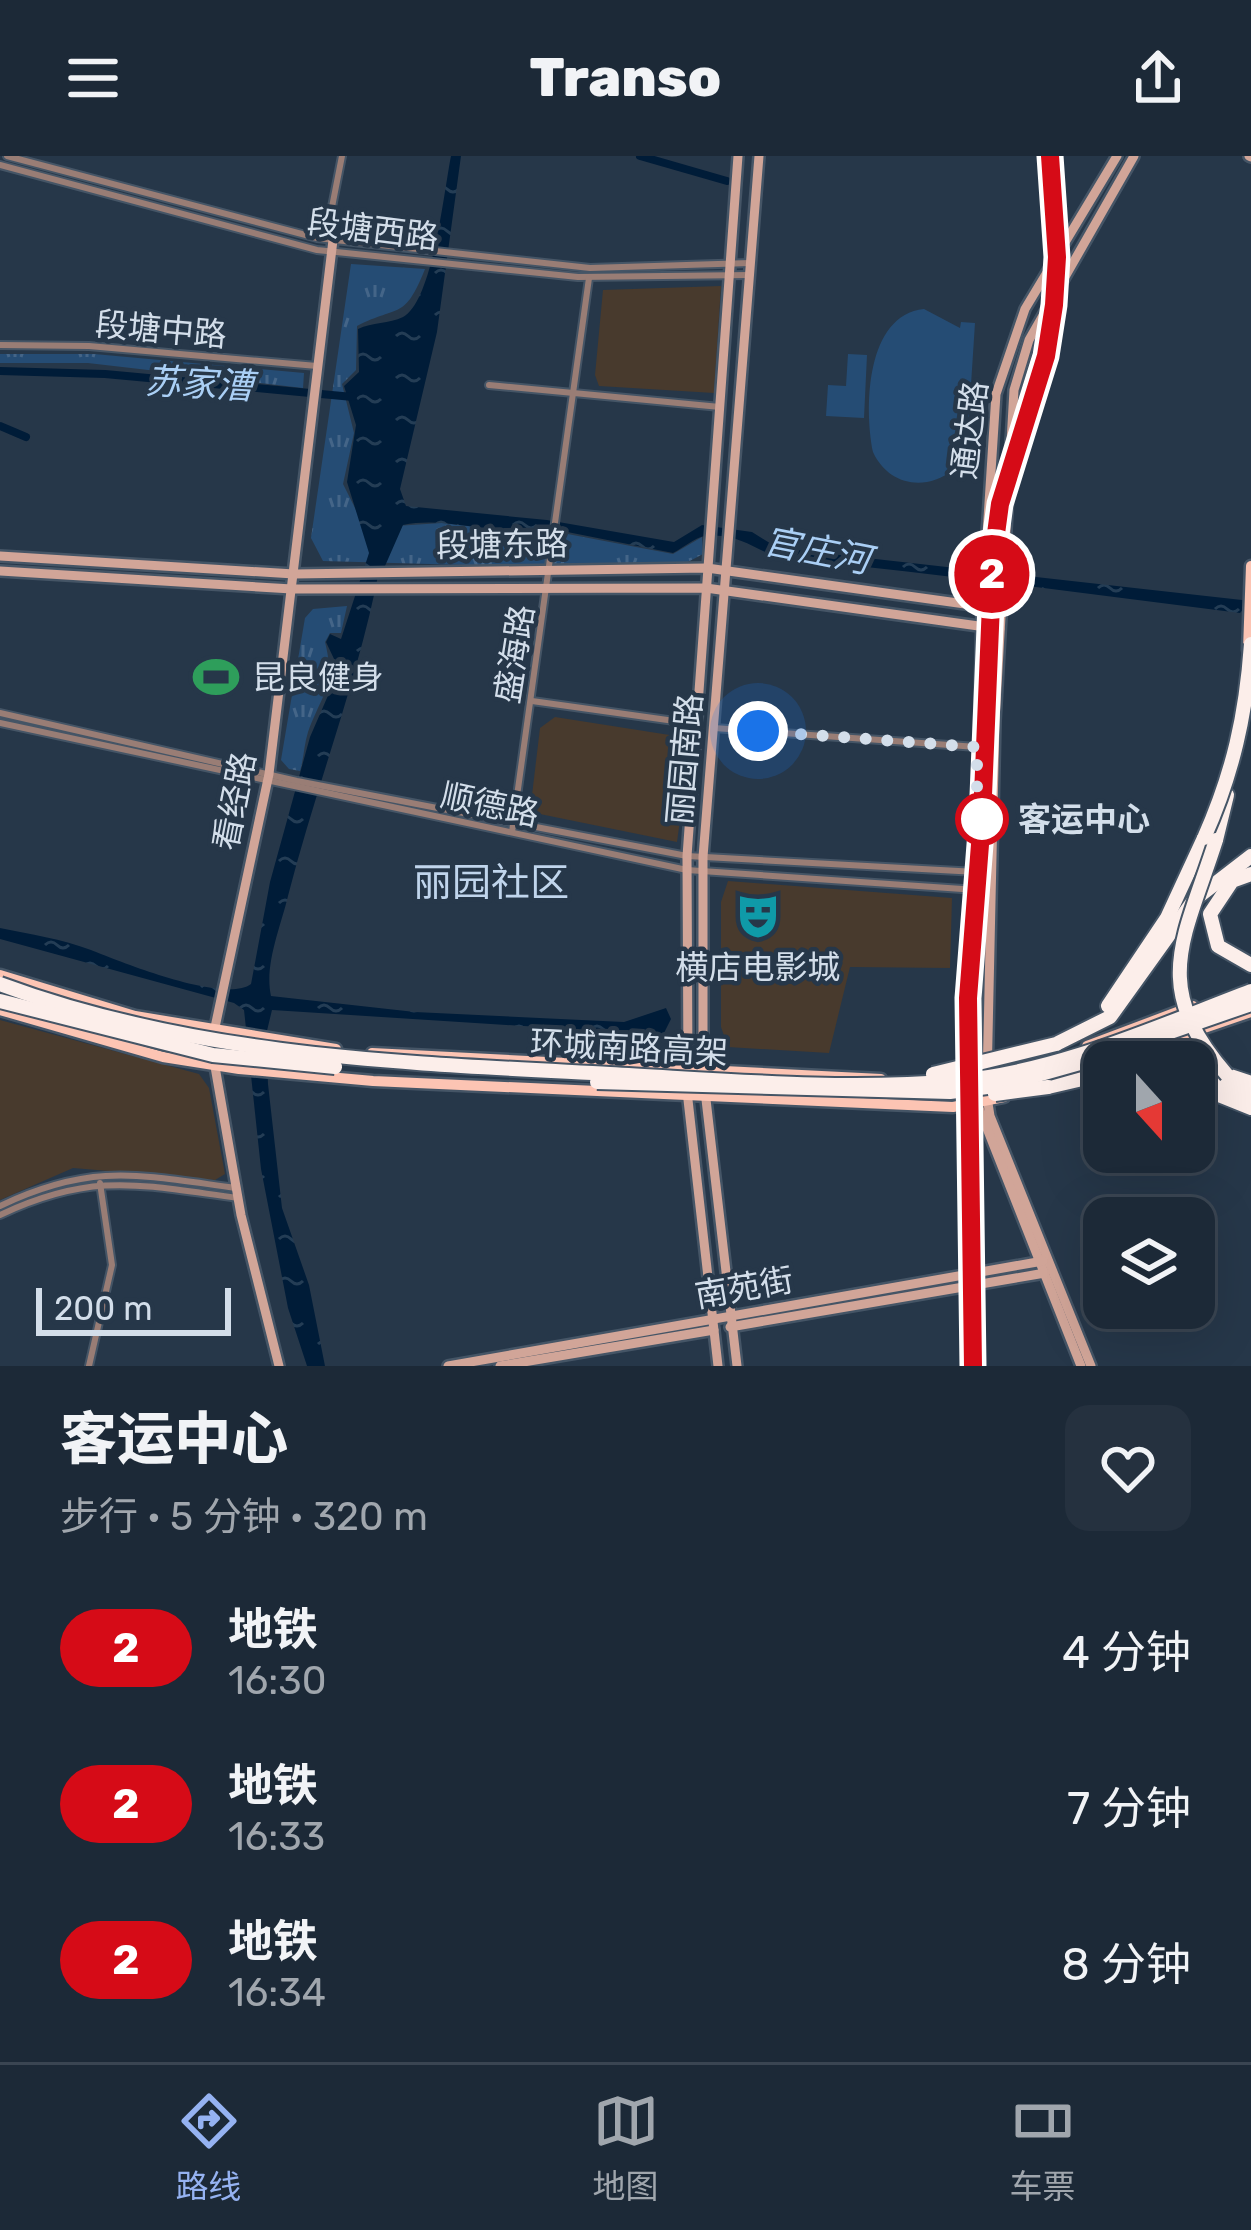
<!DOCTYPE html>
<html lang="zh">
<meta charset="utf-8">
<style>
:root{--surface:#1c2937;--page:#25313f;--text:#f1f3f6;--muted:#a0a6ad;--line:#3a4552;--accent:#95b2f1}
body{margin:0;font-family:Rubik,"Noto Sans SC",sans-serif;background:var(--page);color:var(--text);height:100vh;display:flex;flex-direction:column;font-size:45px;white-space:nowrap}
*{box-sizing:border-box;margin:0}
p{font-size:39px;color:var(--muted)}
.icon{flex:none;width:66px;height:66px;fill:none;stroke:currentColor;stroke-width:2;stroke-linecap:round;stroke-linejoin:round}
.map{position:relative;height:1210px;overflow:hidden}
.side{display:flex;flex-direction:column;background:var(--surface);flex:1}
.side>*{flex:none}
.badge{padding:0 24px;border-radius:39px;font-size:42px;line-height:78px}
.needle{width:78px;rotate:159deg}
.fabs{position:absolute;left:1083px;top:885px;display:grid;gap:24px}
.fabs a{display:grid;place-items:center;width:132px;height:132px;border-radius:24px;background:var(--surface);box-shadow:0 12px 48px #0002,0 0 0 3px var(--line);font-size:60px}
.scale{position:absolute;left:36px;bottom:30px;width:195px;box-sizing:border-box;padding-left:12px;border:6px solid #d3deea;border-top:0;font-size:33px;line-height:42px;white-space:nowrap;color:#d3deea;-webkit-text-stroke:9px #263749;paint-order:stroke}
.you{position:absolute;width:60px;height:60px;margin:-30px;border:9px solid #fff;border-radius:50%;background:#1a73e8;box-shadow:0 0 0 18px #1a73e833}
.map>.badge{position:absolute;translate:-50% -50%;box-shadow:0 0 0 6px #fff}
.round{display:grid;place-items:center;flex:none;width:126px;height:126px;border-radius:24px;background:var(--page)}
.overview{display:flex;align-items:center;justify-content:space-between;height:204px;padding:0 60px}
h1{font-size:57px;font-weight:800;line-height:90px}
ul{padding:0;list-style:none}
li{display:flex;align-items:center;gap:36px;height:156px;padding:0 60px}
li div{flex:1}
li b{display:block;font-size:45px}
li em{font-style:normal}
li .badge{min-width:132px;font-weight:700;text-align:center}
header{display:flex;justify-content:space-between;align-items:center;height:156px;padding:0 60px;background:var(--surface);font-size:54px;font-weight:800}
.menu{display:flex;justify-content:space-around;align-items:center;height:168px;border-top:3px solid var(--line);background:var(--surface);font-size:33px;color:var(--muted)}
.menu a{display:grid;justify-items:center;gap:6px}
.menu .selected{color:var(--accent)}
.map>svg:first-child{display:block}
</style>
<header><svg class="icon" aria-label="menu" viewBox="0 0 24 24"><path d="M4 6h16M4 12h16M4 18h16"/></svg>Transo<svg class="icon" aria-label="share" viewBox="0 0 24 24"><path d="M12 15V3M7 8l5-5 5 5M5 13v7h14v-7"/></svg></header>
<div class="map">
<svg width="1251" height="1210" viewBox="0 0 1251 1210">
<defs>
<pattern id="grass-tufts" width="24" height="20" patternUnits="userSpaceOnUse" patternTransform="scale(3)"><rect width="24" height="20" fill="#254c74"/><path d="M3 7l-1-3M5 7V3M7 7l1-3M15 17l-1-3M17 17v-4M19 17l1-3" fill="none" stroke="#446588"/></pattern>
<pattern id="water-ripples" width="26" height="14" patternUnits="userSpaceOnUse" patternTransform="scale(3)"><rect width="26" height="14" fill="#001c38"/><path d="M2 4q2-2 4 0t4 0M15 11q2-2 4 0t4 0" fill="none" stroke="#243d55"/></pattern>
</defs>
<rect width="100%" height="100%" fill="#263749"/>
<!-- commercial -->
<g fill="#483a2d">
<polygon points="721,130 714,237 599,230 595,219 603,134"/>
<polygon points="555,561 676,580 689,599 677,686 530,656 540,572"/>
<polygon points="728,725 952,742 950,812 850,811 829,897 728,891 721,871 721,746"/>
<polygon points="0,864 199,918 209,932 225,1018 215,1024 73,1012 0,1044"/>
</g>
<!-- grass -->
<g fill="url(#grass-tufts)">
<path d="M 351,108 L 425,113 C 404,165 400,148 357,170 L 356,214 L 342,228 L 354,277 L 343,328 L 365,372 L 442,367 L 527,377 L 541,373 L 673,398 L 702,381 L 703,398 L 684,408 L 541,411 L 323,405 L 311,382 Z"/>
<polygon points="0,198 94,198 304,217 303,232 88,207 0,207"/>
<path d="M 347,450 L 341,477 L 330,477 L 325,486 C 336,531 323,535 308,576 C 304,588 304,602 300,615 L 289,613 L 281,604 L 305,462 L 313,453 Z"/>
</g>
<!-- pitch -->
<g fill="#254c74">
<path d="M 924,153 L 960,172 L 961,166 L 975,167 L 965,321 L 953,320 L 953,314 C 925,336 888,329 873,296 C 864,251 866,159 924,153 Z"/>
<polygon points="848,198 867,199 864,262 826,260 828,229 846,230"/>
</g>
<!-- water -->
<path fill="url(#water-ripples)" d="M 451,0 L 461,0 L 437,176 L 400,333 L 406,350 L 547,364 L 674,386 L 702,369 L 752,376 L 778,392 L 1251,445 L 1240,457 C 1090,438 941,418 791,403 C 757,400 745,376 705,380 C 694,382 683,392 673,397 L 542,371 C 500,384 452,359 403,369 L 385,410 L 380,410 C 359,522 316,630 288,740 C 281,770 264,809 271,840 L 415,856 L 624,866 L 666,852 L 671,863 L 663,879 L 272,854 L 266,879 L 268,928 L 282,1052 L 309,1129 L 325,1210 L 307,1210 L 288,1152 L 261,1013 L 244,854 L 234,847 L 0,783 L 0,772 C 30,778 62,783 91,794 C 121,806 225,848 251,828 L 270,726 L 310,581 L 333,528 L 335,505 L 326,486 L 330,478 L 341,483 L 369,397 L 347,326 L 356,269 L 344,230 L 359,216 L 358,173 C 372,166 389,168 403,161 C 433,145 444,34 451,0 Z"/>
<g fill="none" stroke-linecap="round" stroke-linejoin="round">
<!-- canal -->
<g stroke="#001c38" stroke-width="8">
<polyline points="640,0 727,25"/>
<polyline points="0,215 105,218 353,241"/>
<polyline points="0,270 26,281"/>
</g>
<!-- street casing -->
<g stroke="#455566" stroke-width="10">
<g id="street">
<polyline points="7,0 317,82 590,112 750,107"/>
<polyline points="0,9 317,94 578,121 750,119"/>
<polyline points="333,84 332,51 342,0"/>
<polyline points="0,189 89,190 317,210"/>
<polyline points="489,229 720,251"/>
<polyline points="532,545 696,568"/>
<polyline points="0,557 297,625 687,700 977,716"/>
<polyline points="0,567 687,714 977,734"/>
<polyline points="714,572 977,591"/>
<polyline points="512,676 589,122"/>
<path d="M 0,1050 C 92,1006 139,1019 236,1032"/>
<path d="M 0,1059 C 93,1015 140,1029 238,1042"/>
<polyline points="89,1210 112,1109 100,1027"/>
</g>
</g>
<!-- secondary casing -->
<g stroke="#455566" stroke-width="14">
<g id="secondary">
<polyline points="1249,0 1251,1"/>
<polyline points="0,400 294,418 707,412 1001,453"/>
<polyline points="0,415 292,433 706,432 1000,473"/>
<polyline points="214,876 269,618 333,84"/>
<polyline points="214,905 241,1059 279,1210"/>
<polyline points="972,913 982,456 996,238 1025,153 1117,0"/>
<polyline points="688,918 687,700 738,0"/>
<polyline points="703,919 703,701 759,0"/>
<polyline points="987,925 995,565 1014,234 1029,184 1134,0"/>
<polyline points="687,935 718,1210"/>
<polyline points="705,935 737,1210"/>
<polyline points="987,941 990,960 1091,1210"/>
<polyline points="975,942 1081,1210"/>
<polyline points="730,1171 1045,1117"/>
<polyline points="448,1210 1043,1105"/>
<polyline points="500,1210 714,1174"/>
</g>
</g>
<!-- primary casing -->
<g stroke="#455566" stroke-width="15">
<g id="primary">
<polyline points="1248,494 1251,410"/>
<polyline points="0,819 135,860 336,893"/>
<polyline points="0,854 163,901 239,913 373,925 953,951 1004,941"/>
<polyline points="1087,890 1193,850"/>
<polyline points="372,897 881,923"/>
<polyline points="1105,906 1251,856"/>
<polyline points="1050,925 1104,906"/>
</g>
</g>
<!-- highway casing -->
<g stroke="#455566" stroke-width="18">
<g id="highway">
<polyline points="1216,684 1227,639"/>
<polyline points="1251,718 1232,725 1210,758 1218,790 1251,809"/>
<polyline points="1108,850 1167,762 1204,682"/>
<polyline points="1056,888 1110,861 1194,744 1251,700"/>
<polyline points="1227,919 1251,927"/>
<polyline points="1216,928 1251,941"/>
<polyline points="1194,929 1251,952"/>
<polyline points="1048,931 1104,918"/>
</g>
</g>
<!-- street -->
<use href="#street" stroke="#997d75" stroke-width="6"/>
<!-- secondary -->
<use href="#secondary" stroke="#d1a598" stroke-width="9"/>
<!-- primary -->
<use href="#primary" stroke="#fcc4b3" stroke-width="10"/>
<!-- highway -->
<use href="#highway" stroke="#fceeea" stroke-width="14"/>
<!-- highway-bridge casing -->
<g stroke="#455566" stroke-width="18" stroke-linecap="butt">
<g id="highway-bridge">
<path d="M 1204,682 C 1233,617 1246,559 1251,488"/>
<path d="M 1216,684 C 1184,784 1149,830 1227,919"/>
<path d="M 0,828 C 196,901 403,907 610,918 C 723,924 842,935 956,925 C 1058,916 1156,871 1251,835"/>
<polyline points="0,845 213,899 335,911"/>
<polyline points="1136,888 1251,848"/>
<polyline points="933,918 1056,888"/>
<polyline points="597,926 950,936 1002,929 1087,905"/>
<polyline points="995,938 1048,931"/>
</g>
</g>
<!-- highway-bridge -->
<use href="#highway-bridge" stroke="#fceeea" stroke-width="14"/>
</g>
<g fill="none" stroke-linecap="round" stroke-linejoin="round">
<!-- line casing -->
<g stroke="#fff" stroke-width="27">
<polyline id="line" points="973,1210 968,842 982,663 993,400 1000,348 1046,200 1054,149 1057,101 1050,0"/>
</g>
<!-- line -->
<use href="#line" stroke="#d60b17" stroke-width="18"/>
<!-- walk -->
<polyline stroke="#d3deea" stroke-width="12" stroke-dasharray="0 21.6" points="758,575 977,591 977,674 982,663"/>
</g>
<!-- icons -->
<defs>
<g id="stadium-bare" transform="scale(3.6)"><path d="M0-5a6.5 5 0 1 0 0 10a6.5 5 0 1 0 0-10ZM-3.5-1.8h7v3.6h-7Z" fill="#2e9e5b" stroke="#263749" stroke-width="2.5" paint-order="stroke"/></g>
<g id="theatre-bare" transform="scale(3.6)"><path d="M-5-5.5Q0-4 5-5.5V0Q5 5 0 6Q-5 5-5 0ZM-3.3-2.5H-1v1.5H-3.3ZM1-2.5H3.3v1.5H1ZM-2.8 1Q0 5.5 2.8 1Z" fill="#0f9aa8" stroke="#263749" stroke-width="2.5" paint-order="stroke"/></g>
</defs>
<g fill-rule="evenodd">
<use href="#stadium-bare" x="216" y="521"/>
<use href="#theatre-bare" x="758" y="760"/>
</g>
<!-- markers -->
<circle fill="#fff" stroke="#d60b17" stroke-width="6" cx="982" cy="663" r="24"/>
<g text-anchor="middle" stroke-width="9" stroke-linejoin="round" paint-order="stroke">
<!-- street labels -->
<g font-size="33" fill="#d3deea" stroke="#263749">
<text transform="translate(373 73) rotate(7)" y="12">段塘西路</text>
<text transform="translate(161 173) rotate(5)" y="12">段塘中路</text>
<text transform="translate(969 274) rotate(-83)" y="12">通达路</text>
<text transform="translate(502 388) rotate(-1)" y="12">段塘东路</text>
<text transform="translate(514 498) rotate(-81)" y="12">盛海路</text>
<text transform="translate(684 603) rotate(-85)" y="12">丽园南路</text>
<text transform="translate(234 645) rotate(-79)" y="12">看经路</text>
<text transform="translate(490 648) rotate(12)" y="12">顺德路</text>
<text transform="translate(629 891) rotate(3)" y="12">环城南路高架</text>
<text transform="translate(744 1131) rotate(-10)" y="12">南苑街</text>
</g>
<!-- poi labels -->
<g font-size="33" fill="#d3deea" stroke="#263749" text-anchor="start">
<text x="252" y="533">昆良健身</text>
<text x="758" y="823" text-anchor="middle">横店电影城</text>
</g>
<!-- stop labels -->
<g font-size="33" font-weight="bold" fill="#d3deea" stroke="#263749" text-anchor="start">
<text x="1018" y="675">客运中心</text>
</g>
<!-- water labels -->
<g font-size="36" font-style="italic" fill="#aacff5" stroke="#263749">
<text transform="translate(199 227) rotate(3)" y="13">苏家漕</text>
<text transform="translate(817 394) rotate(11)" y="13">官庄河</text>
</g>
<!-- quarter labels -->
<g font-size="39" fill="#c0d5ec" stroke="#263749">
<text x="491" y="740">丽园社区</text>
</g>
</g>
</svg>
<div class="fabs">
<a><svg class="needle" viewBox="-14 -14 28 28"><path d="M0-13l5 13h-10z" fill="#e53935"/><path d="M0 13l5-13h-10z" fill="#a0a6ad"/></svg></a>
<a><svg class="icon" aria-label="layers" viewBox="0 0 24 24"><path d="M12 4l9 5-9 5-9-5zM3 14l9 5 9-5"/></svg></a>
</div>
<div class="scale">200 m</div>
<div class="you" style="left:758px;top:575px"></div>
<b class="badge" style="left:992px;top:418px;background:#d60b17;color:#fff">2</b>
</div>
<section class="side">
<div class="overview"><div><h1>客运中心</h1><p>步行 · 5 分钟 · 320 m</p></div><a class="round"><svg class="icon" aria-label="heart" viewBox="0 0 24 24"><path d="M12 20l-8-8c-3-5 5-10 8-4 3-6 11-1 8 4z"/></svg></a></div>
<ul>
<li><span class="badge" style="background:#d60b17;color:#fff">2</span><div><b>地铁</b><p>16:30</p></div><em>4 分钟</em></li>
<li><span class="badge" style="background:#d60b17;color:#fff">2</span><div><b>地铁</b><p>16:33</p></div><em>7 分钟</em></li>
<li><span class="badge" style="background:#d60b17;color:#fff">2</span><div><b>地铁</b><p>16:34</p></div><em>8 分钟</em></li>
</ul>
</section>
<nav class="menu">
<a class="selected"><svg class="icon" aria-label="directions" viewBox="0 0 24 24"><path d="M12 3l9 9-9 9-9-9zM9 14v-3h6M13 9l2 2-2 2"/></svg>路线</a>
<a><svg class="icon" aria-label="map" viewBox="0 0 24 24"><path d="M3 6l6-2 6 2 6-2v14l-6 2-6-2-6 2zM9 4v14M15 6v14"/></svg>地图</a>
<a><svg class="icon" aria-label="tickets" viewBox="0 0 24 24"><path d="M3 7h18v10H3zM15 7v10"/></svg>车票</a>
</nav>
